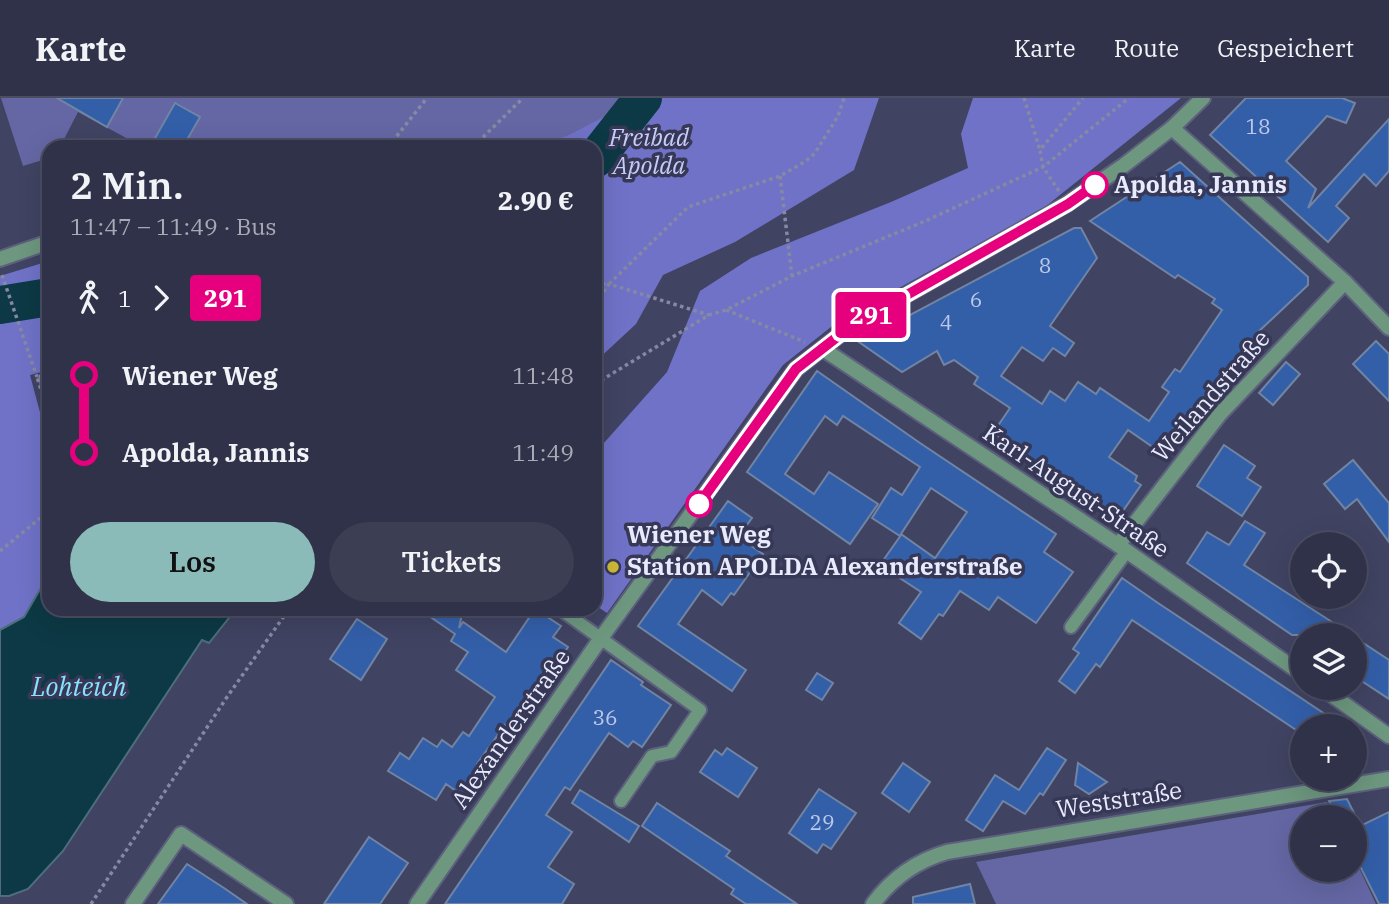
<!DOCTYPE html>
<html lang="de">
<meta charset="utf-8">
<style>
:root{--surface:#30324a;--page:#3c3e54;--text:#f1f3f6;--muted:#a8aab5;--line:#4b4d62;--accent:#8bbbb9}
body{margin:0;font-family:"IBM Plex Serif",serif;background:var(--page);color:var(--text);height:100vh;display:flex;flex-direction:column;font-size:26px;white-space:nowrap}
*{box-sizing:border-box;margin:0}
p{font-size:23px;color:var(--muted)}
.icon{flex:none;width:38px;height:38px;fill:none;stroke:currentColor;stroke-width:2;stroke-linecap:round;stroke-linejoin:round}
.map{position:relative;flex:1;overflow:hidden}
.details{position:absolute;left:42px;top:42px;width:560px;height:476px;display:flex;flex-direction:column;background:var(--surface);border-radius:21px;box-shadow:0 7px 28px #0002,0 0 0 2px var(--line)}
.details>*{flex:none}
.badge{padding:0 14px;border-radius:5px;font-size:24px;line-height:46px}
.fabs{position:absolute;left:1290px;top:434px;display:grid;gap:14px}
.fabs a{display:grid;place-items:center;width:77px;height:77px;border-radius:50%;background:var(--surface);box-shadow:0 7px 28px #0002,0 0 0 2px var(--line);font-size:35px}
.map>.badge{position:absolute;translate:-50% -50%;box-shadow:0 0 0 4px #fff}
.legs{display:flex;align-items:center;gap:10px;height:77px;padding:0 28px;font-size:23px}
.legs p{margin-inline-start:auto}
.head{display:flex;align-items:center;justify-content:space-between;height:119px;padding:0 28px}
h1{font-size:38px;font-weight:600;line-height:52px}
.cta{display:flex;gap:14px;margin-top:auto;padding:14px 28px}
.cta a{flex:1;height:80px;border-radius:42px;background:var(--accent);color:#111;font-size:28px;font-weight:600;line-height:80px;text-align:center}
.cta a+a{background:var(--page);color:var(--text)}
ul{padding:0 28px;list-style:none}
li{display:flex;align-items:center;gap:24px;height:77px;font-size:26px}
li i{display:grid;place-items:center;width:10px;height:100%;margin:0 9px;background:currentColor}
li i::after{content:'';width:18px;height:18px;margin:-9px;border:5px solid;border-radius:50%;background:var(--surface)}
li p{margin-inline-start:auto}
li:first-child i{background:linear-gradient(#0000 50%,currentColor 0)}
li:last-child i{background:linear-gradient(currentColor 50%,#0000 0)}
header{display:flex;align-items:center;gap:42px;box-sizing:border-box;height:98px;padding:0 35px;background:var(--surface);border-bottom:2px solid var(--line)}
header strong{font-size:33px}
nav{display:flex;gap:38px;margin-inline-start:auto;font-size:24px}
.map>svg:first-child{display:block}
</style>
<header>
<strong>Karte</strong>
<nav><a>Karte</a><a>Route</a><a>Gespeichert</a></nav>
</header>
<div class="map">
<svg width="1389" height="806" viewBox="0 0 1389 806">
<rect width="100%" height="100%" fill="#404362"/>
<!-- green -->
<g fill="#6467a4">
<polygon points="1,0 792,0 595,49 143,49 78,14 60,49 49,49 49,60 23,68"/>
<polygon points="49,276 49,318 37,279"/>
<polygon points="1327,704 1334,719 1302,719 1302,772 1354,772 1355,761 1376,806 996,806 976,764"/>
</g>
<!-- forest -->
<g fill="#6f72c7">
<polygon points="640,0 879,0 854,72 735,144 663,177 636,226 595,264 595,49 538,49 569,37"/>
<polygon points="973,0 1181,0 1045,109 836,225 783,267 607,515 595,507 595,355 667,274 700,193 751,160 891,104 968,70 961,36"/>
<polygon points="49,163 49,272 30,277 49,348 49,476 24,519 0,532 0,178"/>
</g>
<!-- water -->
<polygon fill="#0c3945" stroke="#4e6e7c" stroke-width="2" points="49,476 49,511 236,511 209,545 202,542 63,753 28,791 9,798 0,798 0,532 24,519"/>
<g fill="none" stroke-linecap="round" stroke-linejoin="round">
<!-- river -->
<g stroke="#0c3945" stroke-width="38">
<polyline points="595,61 643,0"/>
<polyline points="0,207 49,199"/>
</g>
</g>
<!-- building -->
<g fill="#335fa9" stroke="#7184a4" stroke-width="2" fill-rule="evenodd">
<polygon points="57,0 123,0 107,29"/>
<polygon points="1246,0 1342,0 1355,5 1346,25 1327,18 1286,63 1316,91 1308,110 1389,21 1389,73 1376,88 1364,76 1336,108 1349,120 1328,144 1210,37"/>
<polygon points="175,5 200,19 183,49 150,49"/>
<polygon points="1180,64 1308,179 1308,187 1256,236 1258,238 1210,295 1208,294 1167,354 1159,348 1157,352 1128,332 1109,359 1137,378 1135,383 1141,387 1118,420 993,335 1010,310 974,286 978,279 954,262 944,267 937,253 902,274 859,244 1074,130 1081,130 1097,160 1050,228 1074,245 1065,258 1053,250 1043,263 1022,249 1001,278 1042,306 1050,293 1065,303 1078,284 1096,296 1100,290 1149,323 1169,294 1162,289 1175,271 1180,274 1222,212 1212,205 1215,201 1178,177 1175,180 1090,123"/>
<polygon points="1376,243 1389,256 1389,303 1353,266"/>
<polygon points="1286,264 1300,276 1273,307 1259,295"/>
<path d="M 817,273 L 920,345 L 1056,436 L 1044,454 L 1073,474 L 1036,525 L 998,499 L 989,512 L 960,493 L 943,518 L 939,516 L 921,541 L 899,525 L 921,494 L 880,467 L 901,437 L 900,438 L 872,420 L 891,390 L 902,397 L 920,369 L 843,318 L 837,327 L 825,318 L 785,376 L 814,396 L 829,374 L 878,406 L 850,446 L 747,374 ZM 931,390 L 967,414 L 935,460 L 901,436 Z"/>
<polygon points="1224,347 1255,368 1247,380 1261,389 1242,418 1197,388"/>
<polygon points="1353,362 1389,405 1389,444 1357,401 1345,411 1324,386"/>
<polygon points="728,403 752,420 738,439 763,456 734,497 731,495 722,507 702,492 678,526 746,572 732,593 638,528"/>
<polygon points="1245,423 1265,435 1244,467 1352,537 1292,537 1187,465 1207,434 1229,447"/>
<polygon points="1122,480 1158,505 1343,628 1302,628 1302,636 1132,522 1100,569 1096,566 1075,595 1059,583 1079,555 1073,551"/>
<polygon points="419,511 463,511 459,530 463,524 506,554 535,511 561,528 553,539 568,549 512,632 505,627 477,666 482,670 463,698 446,686 436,702 388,673 400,655 409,661 423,640 437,649 442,642 452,649 463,634 469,638 495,599 456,572 468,554 451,543 455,536"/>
<polygon points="357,521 387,541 361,582 330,561"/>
<polygon points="1354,539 1389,562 1389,601 1354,578"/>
<polygon points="611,562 643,584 641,587 671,607 642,649 633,643 628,649 609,635 570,692 565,689 546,717 572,734 548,769 574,786 562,806 445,806"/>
<polygon points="817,575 833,585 822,602 806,592"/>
<polygon points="727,650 757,670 738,699 700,674 715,652 722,657"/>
<polygon points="1047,650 1066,662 1043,697 1040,695 1025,716 1003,703 983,733 966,722 995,677 1019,692"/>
<polygon points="903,665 930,684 909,714 882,695"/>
<polygon points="1078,665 1107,684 1089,696 1075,687"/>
<polygon points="819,691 856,715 831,751 823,746 817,755 789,735"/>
<polygon points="580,692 639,728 629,744 572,705"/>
<polygon points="1347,701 1356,719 1337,719 1329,703"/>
<polygon points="657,705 730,753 726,758 797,806 746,806 731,796 734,791 642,728"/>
<polygon points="1389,714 1389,806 1379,806 1354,756 1354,731"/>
<polygon points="369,739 408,765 380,806 324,806"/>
<polygon points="187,766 224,790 247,806 158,806"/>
<polygon points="970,786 975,806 913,806 913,799"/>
</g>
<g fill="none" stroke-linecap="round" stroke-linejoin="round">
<!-- service casing -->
<g stroke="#5e617e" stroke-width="16">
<g id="service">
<polyline points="560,511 700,612 671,654 652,658 621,703"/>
<polyline points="1071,529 1127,453"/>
</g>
</g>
<!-- minor casing -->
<g stroke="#5e617e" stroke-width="18">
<g id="minor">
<polyline points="1172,30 1345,184 1389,230"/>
<polyline points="0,161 49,144"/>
<polyline points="1118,447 1220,316 1345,184"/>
<polyline points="133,806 181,736 286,806"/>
<path d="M 873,806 C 892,780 916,763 947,754 L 1389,681"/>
</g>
</g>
<!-- tertiary casing -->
<g stroke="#5e617e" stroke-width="18">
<g id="tertiary">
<polyline points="823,251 1118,447 1302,576"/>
<polyline points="1322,590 1389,638"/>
<polyline points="417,806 601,540 796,271 850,229 1067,106 1123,68 1172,30 1203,0"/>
</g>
</g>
<!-- path -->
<g stroke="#8689a3" stroke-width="3.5" stroke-dasharray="3.5 3.5" stroke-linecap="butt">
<polyline points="1024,0 1040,52"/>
<polyline points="388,49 427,0"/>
<polyline points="473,49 523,0"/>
<polyline points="780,78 792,178"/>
<polyline points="1059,93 1043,69 1040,52 1083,0"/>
<polyline points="2,177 37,279"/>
<polyline points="595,186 609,186 688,109 780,78 806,63 815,55 838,18 844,0"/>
<polyline points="595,205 609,186 709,217"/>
<polyline points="726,212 805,244"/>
<polyline points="49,276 37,279 49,318"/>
<polyline points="595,286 709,217 726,212 792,178 923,124 1043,69 1129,0"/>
<polyline points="0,453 49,413"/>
<polyline points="91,806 227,599 289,511"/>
</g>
<!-- service -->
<use href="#service" stroke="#6d977f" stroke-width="12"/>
<!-- minor -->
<use href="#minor" stroke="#6d977f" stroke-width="14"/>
<!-- tertiary -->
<use href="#tertiary" stroke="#6d977f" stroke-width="14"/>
</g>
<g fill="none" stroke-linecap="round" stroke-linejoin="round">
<!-- line-1 casing -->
<g stroke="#fff" stroke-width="16">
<polyline id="line-1" points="699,406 796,271 850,229 1068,106 1095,87"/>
</g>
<!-- line-1 -->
<use href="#line-1" stroke="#e6007e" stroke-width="10"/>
</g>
<!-- markers -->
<g fill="#fff" stroke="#e6007e" stroke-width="3.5">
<circle cx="1095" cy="87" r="12"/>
<circle cx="699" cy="406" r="12"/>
</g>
<circle fill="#cdb938" stroke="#363856" stroke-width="2.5" cx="613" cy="469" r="7"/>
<g text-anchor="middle" stroke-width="7" stroke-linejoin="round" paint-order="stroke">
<!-- number labels -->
<g font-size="21" fill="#bbc8e9">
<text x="1258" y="36">18</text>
<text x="1045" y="175">8</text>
<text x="976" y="209">6</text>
<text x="946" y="232">4</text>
<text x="605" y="627">36</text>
<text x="822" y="732">29</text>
</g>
<!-- park labels -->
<g font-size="24" font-style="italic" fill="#c7ccfa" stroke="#363856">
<text x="649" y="48">Freibad<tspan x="649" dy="28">Apolda</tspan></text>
</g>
<!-- stop labels -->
<g font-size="24" font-weight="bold" fill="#e8ebfe" stroke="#363856" text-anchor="start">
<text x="1114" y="95">Apolda, Jannis</text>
<text x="699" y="445" text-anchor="middle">Wiener Weg</text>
</g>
<!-- street labels -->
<g font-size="24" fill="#e8ebfe" stroke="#363856">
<text transform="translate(1211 298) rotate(-49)" y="8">Weilandstraße</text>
<text transform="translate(1076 393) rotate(34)" y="8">Karl-August-Straße</text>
<text transform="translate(511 631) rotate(-55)" y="8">Alexanderstraße</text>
<text transform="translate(1119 702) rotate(-9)" y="8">Weststraße</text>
</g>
<!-- poi labels -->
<g font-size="24" font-weight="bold" fill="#e8ebfe" stroke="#363856" text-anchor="start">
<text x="627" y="477">Station APOLDA Alexanderstraße</text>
</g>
<!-- water labels -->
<g font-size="26" font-style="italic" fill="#87e2fe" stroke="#363856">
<text x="79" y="598">Lohteich</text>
</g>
</g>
</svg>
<div class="fabs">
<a><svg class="icon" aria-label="locate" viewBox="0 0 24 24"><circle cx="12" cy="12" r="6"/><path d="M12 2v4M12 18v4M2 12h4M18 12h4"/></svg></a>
<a><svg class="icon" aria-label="layers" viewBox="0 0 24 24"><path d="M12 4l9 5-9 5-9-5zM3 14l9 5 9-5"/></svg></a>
<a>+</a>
<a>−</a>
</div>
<b class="badge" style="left:871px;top:217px;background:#e6007e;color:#fff">291</b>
<section class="details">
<div class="head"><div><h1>2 Min.</h1><p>11:47 – 11:49 · Bus</p></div><b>2.90 €</b></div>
<div class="legs"><svg class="icon" aria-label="walk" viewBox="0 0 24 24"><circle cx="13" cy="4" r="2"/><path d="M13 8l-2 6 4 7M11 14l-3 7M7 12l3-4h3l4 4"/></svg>1<svg class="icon" aria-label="forward" viewBox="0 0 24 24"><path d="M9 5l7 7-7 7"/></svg><b class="badge" style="background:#e6007e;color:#fff">291</b></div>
<ul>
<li><i style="color:#e6007e"></i><b>Wiener Weg</b><p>11:48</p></li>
<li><i style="color:#e6007e"></i><b>Apolda, Jannis</b><p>11:49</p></li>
</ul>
<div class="cta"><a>Los</a><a>Tickets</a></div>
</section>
</div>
